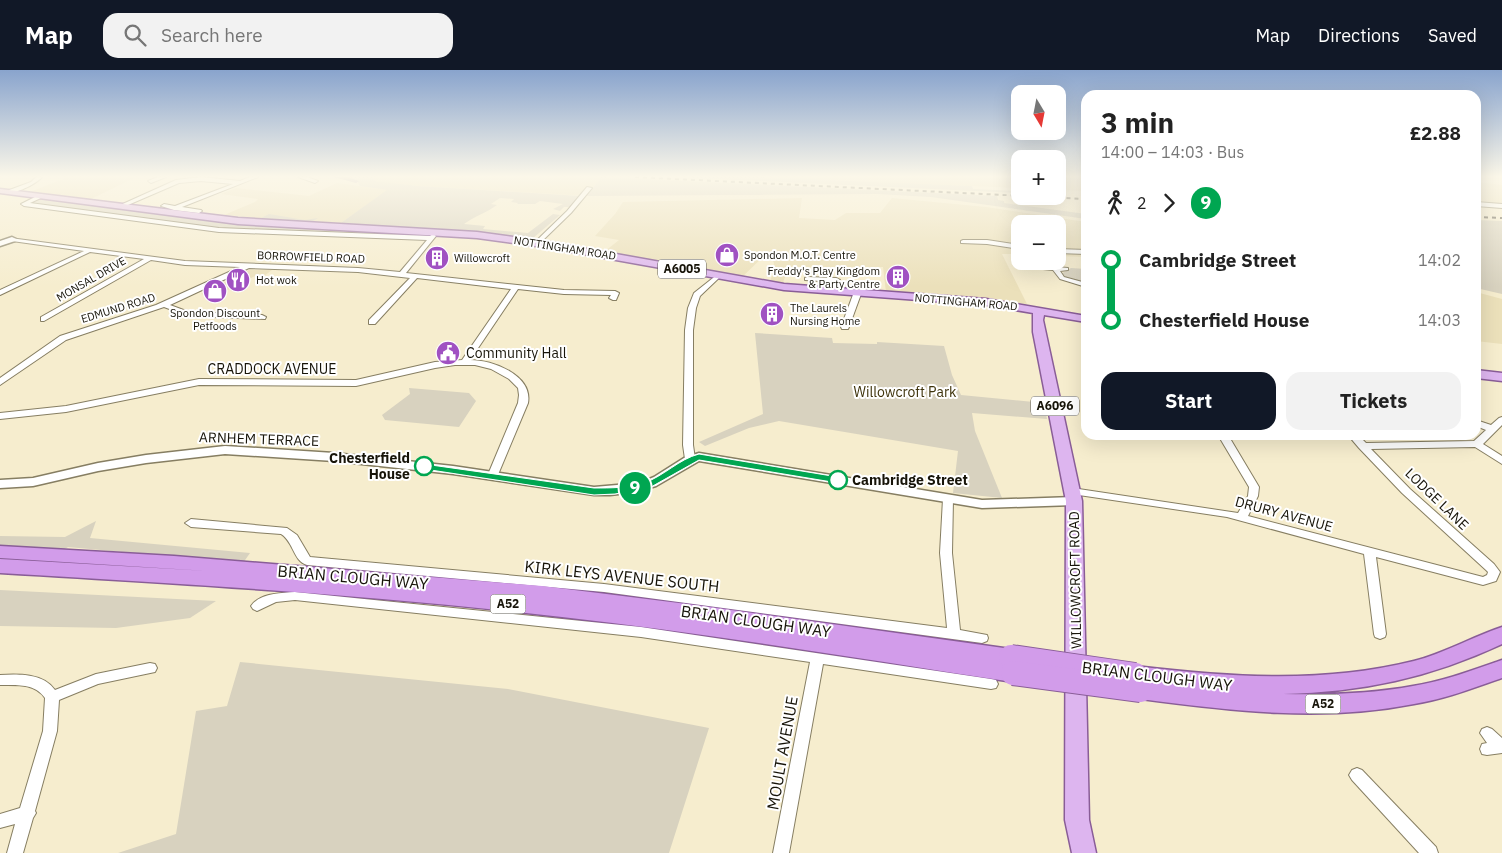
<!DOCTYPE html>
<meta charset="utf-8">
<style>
:root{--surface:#fff;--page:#f2f2f2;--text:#222;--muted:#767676;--accent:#111827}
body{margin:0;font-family:"IBM Plex Sans",sans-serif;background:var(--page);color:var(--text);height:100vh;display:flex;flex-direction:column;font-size:19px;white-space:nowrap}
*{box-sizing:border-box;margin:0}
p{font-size:16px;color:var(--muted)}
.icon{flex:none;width:28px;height:28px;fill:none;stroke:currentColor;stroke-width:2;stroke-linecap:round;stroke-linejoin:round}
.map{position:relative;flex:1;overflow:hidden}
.panel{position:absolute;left:1081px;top:20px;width:400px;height:350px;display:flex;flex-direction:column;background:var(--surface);border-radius:15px;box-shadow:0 5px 20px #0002}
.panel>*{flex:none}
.badge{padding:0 10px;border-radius:16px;font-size:18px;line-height:32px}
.needle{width:32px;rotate:170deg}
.tools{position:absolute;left:1011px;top:15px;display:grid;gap:10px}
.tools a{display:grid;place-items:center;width:55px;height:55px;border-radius:10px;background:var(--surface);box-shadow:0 5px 20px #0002;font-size:25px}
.map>.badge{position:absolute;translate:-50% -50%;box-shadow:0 0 0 2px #fff}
.legs{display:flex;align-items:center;gap:8px;height:55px;padding:0 20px;font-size:16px}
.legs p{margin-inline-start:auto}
.overview{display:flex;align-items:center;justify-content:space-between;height:85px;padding:0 20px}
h1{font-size:28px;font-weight:800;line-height:38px}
.button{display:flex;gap:10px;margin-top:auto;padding:10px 20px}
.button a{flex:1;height:58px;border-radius:15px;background:var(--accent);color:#fff;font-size:20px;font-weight:800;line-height:58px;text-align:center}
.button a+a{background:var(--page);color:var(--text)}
ul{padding:0 20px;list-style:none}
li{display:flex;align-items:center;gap:18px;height:60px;font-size:19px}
li i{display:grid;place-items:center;width:8px;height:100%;margin:0 6px;background:currentColor}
li i::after{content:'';width:12px;height:12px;margin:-6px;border:4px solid;border-radius:50%;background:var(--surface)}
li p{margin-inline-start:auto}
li:first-child i{background:linear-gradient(#0000 50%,currentColor 0)}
li:last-child i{background:linear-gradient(currentColor 50%,#0000 0)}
header{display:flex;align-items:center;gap:30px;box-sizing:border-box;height:70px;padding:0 25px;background:var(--accent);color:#fff}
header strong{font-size:24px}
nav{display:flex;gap:28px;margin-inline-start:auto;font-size:18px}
.search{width:350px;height:45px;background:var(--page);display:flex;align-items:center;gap:12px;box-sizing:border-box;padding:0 18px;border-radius:15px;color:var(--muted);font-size:19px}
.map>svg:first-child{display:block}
</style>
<header>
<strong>Map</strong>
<div class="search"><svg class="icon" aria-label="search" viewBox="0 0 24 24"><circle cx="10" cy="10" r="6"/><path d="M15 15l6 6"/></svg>Search here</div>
<nav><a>Map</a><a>Directions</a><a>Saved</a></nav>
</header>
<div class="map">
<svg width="1502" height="783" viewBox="0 0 1502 783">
<rect width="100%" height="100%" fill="#f6edce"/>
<!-- built -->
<g fill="#ebe0ba">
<polygon points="68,107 136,107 89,130 30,122"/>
<polygon points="377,107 601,107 587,126 418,116 375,111 373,109"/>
<polygon points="757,107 1020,107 1020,118"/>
<polygon points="1058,107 1086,107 1086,121 1058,120"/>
<polygon points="1476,112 1502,115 1502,134 1476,133"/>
<polygon points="337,113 388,120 338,155 224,145 255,132 258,129 221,124 236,118 309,126"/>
<polygon points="802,128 799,148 835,150 846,143 880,143 892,128 986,137 1086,152 1086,187 1058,186 1058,154 1020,154 1020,184 1002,184 1027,234 886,222 883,197 789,197 782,215 769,213 772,206 774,193 771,187 764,186 741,208 604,182 619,170 595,166 615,144 623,132"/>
<polygon points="249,200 272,200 264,206 255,206 216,226 201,224"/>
<polygon points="1476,222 1502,229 1502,274 1476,271"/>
</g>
<!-- green -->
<g fill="#d8d2bf">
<path d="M 346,107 L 372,107 L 375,111 L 418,116 L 580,126 L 571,137 L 564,137 L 560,141 L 553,139 L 563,134 L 540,131 L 535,134 L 517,134 L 518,133 L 511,132 L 514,129 L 500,128 L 491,134 L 497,135 C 486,143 475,146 464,154 L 485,156 L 483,159 L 528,163 L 553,144 L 560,145 L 532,169 L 450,160 L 338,155 L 387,120 L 360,116 L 357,110 Z"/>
<polygon points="601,107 997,126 998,130 1004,131 1004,133 1086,144 1086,149 931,127 877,124 587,126"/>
<polygon points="678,107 757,107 972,116 973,119 1020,121 1020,123"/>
<polygon points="39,129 280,157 427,165 216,159 28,133"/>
<polygon points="269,144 305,150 318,148 310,153 223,147 224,145 259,149"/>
<polygon points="1476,150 1502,151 1502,224 1476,218"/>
<polygon points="1071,198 1086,199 1086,214 1070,210 1061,204"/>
<polygon points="755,263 832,268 833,273 877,274 877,272 944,276 952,305 961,325 1044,333 1047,349 972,343 975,361 1002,428 953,423 958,381 779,351 749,358 705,376 699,372 763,344"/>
<polygon points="409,318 469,323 476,331 459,357 385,350 382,345 410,324"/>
<polygon points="96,451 90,468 250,483 243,493 68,477 63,480 0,478 0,466 65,467"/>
<polygon points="0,520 216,531 190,548 116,558 0,556"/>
<polygon points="240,592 508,619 709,658 669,783 118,783 176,764 196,641 227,636"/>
</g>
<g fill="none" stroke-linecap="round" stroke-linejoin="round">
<!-- canal -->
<polygon fill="#9c8ba5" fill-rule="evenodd" points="334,107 348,107 359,111 356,113"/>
<!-- minor casing -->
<g stroke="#867e62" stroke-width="2">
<g id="minor">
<path d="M 36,107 L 42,107 C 36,114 13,126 4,122 L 31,112 Z"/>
<polygon points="158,107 166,107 151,113 148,111"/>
<polygon points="201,107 240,111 250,107 258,107 182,137 201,140 202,141 199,143 174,140 161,136 164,134 175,136 233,114 201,111 179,113 121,138 116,137 176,110"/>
<polygon points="298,107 307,107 318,111 315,113"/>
<polygon points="587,117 592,118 571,143 539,174 535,174 535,172 567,141"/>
<path d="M 41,124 L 43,125 L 43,127 L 30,133 L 219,158 L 430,166 L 433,164 L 436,166 L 406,203 L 564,220 L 615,221 L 619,223 L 616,230 L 613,230 L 609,228 L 611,225 L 564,224 L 518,219 L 470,290 C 493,290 533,305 528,333 L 497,407 L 492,410 L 487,407 L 518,333 L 519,325 L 518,318 L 509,309 L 491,299 L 475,295 L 455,295 L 435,298 L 356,316 L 199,315 L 66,342 L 0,349 L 0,343 L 66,336 L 199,309 L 356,310 L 435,292 L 462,290 L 511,219 L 417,208 L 375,254 L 369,254 L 369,250 L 410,208 L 358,202 L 249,198 L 170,235 L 189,242 L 262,245 L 266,247 L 265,249 L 188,246 L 164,237 L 66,270 L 0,315 L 0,308 L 60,266 L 156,235 L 240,197 L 185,195 L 151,190 L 44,251 L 41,251 L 41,247 L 144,189 L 90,182 L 0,225 L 0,220 L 84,181 L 12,171 L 9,169 L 10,168 L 185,191 L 358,198 L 400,202 L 427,170 L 219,162 L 24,136 L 21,134 Z"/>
<polygon points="1476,132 1502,134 1502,138 1476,136"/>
<polygon points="963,170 987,170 1020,175 1020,179 987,174 961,173 961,171"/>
<polygon points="1058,179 1086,180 1086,184 1058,183"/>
<polygon points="1045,196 1068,198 1068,200 1060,201 1064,207 1086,213 1086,217 1060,209 1053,200 1043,199 1043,197"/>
<polygon points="718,204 721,206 700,226 696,238 693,260 693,375 695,389 690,392 685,389 683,375 685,260 688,238 694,223"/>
<polygon points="807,207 836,208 840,210 836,212 805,210 805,208"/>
<polygon points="854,222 861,224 849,257 848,259 842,259 841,257"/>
<polygon points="1502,347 1502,355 1483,374 1502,386 1502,394 1475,377 1371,379 1410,419 1494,494 1500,502 1496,511 1483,515 1376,487 1386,564 1385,567 1380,569 1375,567 1374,564 1364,484 1227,447 1072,424 1067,421 1072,418 1238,443 1248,426 1249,417 1218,365 1228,365 1259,417 1258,426 1248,446 1483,507 1487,505 1488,502 1486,500 1402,423 1359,378 1348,365 1358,365 1366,373 1474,371 1486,360 1476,356 1476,350 1491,355 1499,348"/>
<path d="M 948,426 L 953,429 L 952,483 L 960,560 L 987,565 L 988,568 L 987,571 L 982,573 L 604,522 L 307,495 C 293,491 294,472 281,464 L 191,457 L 185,453 L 191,449 L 287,458 L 297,465 L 310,487 L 604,514 L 947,558 L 940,483 L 943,429 Z"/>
<path d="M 295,522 L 641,557 L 991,609 L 996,610 L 998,614 L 996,618 L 991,619 L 823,594 L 789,783 L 773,783 L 810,592 L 641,567 L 295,530 L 276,532 L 257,541 L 253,539 L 251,536 C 260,523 281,523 295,522 Z"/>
<path d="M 150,593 L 155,594 L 157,598 L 155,602 L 98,614 L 59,630 L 57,661 L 35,741 L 36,743 L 33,748 L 23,783 L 7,783 L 15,754 L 0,758 L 0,744 L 20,738 L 43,661 L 45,628 C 35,613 16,615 0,615 L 0,605 C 18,604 43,603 55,620 L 96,604 Z"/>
<polygon points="1487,657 1492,659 1502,668 1502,683 1487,685 1482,684 1480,679 1482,674 1487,673 1480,663 1482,659"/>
<polygon points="1357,698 1362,700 1436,777 1438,783 1419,783 1352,710 1349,705 1352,700"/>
</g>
</g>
<!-- tertiary casing -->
<g stroke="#867e62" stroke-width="3">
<g id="tertiary">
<polygon points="12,167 16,169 15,171 0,176 0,171"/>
<polygon points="225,376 334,383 453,396 594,417 640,413 654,407 684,388 699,383 982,430 1074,427 1081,431 1074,435 982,438 699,391 656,416 636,422 610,425 594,425 453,404 334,391 225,384 146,393 98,401 33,416 0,418 0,410 33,408 98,393 146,385"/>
</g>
</g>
<!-- primary casing -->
<g stroke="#895d97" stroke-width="3">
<g id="primary">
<polygon points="0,119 238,148 477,162 543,171 784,214 986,229 1086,246 1086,252 1044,245 1043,250 1082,431 1089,750 1096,783 1072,783 1065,750 1066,431 1033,262 1033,243 986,235 784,220 543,177 477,168 238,154 0,123"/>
<polygon points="1476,300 1502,303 1502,311 1476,308"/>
</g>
</g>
<!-- trunk casing -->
<g stroke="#895d97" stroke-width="3">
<g id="trunk">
<path d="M 0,476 L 174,486 L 542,516 L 695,535 L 1011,579 L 1019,581 L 1022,587 L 1019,593 L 1014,595 L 1021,597 L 1024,603 L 1021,609 L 1013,612 C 863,589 713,564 562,547 C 375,525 188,514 0,503 L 0,489 L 208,501 L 0,488 Z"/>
<path d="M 1502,557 L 1502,574 C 1429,608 1363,622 1283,624 C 1326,625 1370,624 1413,616 C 1444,611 1473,600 1502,590 L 1502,608 C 1473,618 1445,629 1414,634 C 1324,652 1231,641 1141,629 L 1133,626 L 1130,620 L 1134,613 L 1127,611 L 1124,605 L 1127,599 L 1135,596 C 1228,607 1322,614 1414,591 C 1445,583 1472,567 1502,557 Z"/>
</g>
</g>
<!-- minor -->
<use href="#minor" fill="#fff" fill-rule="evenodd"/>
<!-- tertiary -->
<use href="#tertiary" fill="#fff" fill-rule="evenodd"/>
<!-- primary -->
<use href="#primary" fill="#ddb5ef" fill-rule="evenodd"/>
<!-- trunk -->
<use href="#trunk" fill="#d29cea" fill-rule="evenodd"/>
<!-- rail -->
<g stroke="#4e4939" stroke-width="2" stroke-dasharray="4 4" stroke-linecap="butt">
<polyline points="635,107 1086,129"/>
<polyline points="1476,147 1502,148"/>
</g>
<!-- trunk-bridge casing -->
<g stroke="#895d97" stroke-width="26" stroke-linecap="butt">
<g id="trunk-bridge">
<polyline points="1011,587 1135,605"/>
<polyline points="1013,603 1141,620"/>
</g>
</g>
<!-- trunk-bridge -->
<use href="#trunk-bridge" stroke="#d29cea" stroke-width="24"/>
</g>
<!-- sky -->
<linearGradient id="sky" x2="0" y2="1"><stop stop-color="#89a4cd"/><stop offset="0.49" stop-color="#fbf7e9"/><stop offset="1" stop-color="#fbf7e9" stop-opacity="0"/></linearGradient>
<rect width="1502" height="217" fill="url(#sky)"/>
<!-- line-1 -->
<path fill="#00a651" stroke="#fff" d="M 699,384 L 838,407 L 843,410 L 838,413 L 699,390 L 651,417 L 615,424 L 594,425 L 424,399 L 419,396 L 424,394 L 594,418 C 610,418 629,418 644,413 C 664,406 679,389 699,384 Z"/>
<!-- icons -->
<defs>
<g id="shop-disc" transform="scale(1.25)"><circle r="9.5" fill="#a051c2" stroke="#fff"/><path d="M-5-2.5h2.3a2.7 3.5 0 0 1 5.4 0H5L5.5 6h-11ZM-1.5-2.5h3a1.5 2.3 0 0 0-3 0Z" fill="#fff"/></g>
<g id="building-disc" transform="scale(1.25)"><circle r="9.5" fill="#a051c2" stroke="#fff"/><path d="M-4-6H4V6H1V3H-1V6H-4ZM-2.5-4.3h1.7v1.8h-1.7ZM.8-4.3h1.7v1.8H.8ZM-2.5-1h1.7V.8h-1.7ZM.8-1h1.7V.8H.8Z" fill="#fff"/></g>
<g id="restaurant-disc" transform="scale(1.25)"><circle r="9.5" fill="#a051c2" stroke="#fff"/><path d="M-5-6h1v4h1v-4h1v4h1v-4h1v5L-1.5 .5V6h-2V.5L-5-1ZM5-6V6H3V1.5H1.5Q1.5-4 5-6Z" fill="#fff"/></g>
<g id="civic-disc" transform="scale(1.25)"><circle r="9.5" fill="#a051c2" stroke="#fff"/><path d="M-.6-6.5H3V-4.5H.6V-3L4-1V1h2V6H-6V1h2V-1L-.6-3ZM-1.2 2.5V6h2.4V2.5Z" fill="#fff"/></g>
</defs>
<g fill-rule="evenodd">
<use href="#shop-disc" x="727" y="185"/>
<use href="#building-disc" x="437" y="188"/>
<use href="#building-disc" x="898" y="207"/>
<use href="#restaurant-disc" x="238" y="210"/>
<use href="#shop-disc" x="215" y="221"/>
<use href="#building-disc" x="772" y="244"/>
<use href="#civic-disc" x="448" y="283"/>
</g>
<!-- markers -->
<g fill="#fff" stroke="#00a651" stroke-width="2.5">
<circle cx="424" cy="396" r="9"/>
<circle cx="838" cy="410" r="9"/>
</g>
<g text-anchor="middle" stroke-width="4" stroke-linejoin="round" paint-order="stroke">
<!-- far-street labels -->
<g font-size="11" fill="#171409" stroke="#fff">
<text transform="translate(565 178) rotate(9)" y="4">NOTTINGHAM ROAD</text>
<text transform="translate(311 187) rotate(2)" y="4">BORROWFIELD ROAD</text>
<text transform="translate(91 209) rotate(-30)" y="4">MONSAL DRIVE</text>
<text transform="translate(966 232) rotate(5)" y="4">NOTTINGHAM ROAD</text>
<text transform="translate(118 238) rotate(-17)" y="4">EDMUND ROAD</text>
</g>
<!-- far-poi labels -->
<g font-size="11" fill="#171409" stroke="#fff" text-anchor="start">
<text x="744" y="189">Spondon M.O.T. Centre</text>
<text x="454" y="192">Willowcroft</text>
<text x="880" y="205" text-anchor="end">Freddy's Play Kingdom<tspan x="880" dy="13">&amp; Party Centre</tspan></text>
<text x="256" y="214">Hot wok</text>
<text x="790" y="242">The Laurels<tspan x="790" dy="13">Nursing Home</tspan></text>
<text x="215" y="247" text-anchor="middle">Spondon Discount<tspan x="215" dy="13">Petfoods</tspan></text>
</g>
<!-- shield labels -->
<g fill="#fff" stroke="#5d5a53" stroke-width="1">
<rect x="658" y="189.5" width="48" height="19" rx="4"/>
<rect x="1031" y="326.5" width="48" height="19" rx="4"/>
<rect x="490.5" y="524.5" width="35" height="19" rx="4"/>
<rect x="1305.5" y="624.5" width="35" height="19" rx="4"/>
</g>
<g font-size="12" font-weight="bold" fill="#171409">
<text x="682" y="203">A6005</text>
<text x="1055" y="340">A6096</text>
<text x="508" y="538">A52</text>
<text x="1323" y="638">A52</text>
</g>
<!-- poi labels -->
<g font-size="14" fill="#171409" stroke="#fff" text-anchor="start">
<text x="466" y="288">Community Hall</text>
</g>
<!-- street labels -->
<g font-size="14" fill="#171409" stroke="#fff">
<text x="272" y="304">CRADDOCK AVENUE</text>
<text transform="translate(259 369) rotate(2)" y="5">ARNHEM TERRACE</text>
<text transform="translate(1437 429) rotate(44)" y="5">LODGE LANE</text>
<text transform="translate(1284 444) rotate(15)" y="5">DRURY AVENUE</text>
<text transform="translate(1075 510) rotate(-91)" y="5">WILLOWCROFT ROAD</text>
</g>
<!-- park labels -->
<g font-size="14" fill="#3e330b" stroke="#fff">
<text x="905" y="327">Willowcroft Park</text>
</g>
<!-- stop labels -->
<g font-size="14" font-weight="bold" fill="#171409" stroke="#fff" text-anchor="end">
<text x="410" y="393">Chesterfield<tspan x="410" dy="16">House</tspan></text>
<text x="852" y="415" text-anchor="start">Cambridge Street</text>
</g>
<!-- near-street labels -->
<g font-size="16" fill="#171409" stroke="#fff">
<text transform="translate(622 506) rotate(6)" y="6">KIRK LEYS AVENUE SOUTH</text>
<text transform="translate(353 507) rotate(5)" y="6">BRIAN CLOUGH WAY</text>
<text transform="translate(756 551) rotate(8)" y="6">BRIAN CLOUGH WAY</text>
<text transform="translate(1157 606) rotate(7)" y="6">BRIAN CLOUGH WAY</text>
<text transform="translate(782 683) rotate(-80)" y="6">MOULT AVENUE</text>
</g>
</g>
</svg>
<div class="tools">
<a><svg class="needle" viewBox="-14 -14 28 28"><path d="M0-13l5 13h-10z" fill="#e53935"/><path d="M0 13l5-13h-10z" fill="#767676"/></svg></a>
<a>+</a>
<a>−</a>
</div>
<b class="badge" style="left:635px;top:418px;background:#00a651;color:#fff">9</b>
<section class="panel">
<div class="overview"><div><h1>3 min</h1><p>14:00 – 14:03 · Bus</p></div><b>£2.88</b></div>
<div class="legs"><svg class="icon" aria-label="walk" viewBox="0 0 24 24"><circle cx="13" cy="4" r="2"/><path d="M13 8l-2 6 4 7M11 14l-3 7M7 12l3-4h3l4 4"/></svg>2<svg class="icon" aria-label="forward" viewBox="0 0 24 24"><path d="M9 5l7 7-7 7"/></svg><b class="badge" style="background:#00a651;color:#fff">9</b></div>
<ul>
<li><i style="color:#00a651"></i><b>Cambridge Street</b><p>14:02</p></li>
<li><i style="color:#00a651"></i><b>Chesterfield House</b><p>14:03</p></li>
</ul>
<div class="button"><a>Start</a><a>Tickets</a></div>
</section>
</div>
